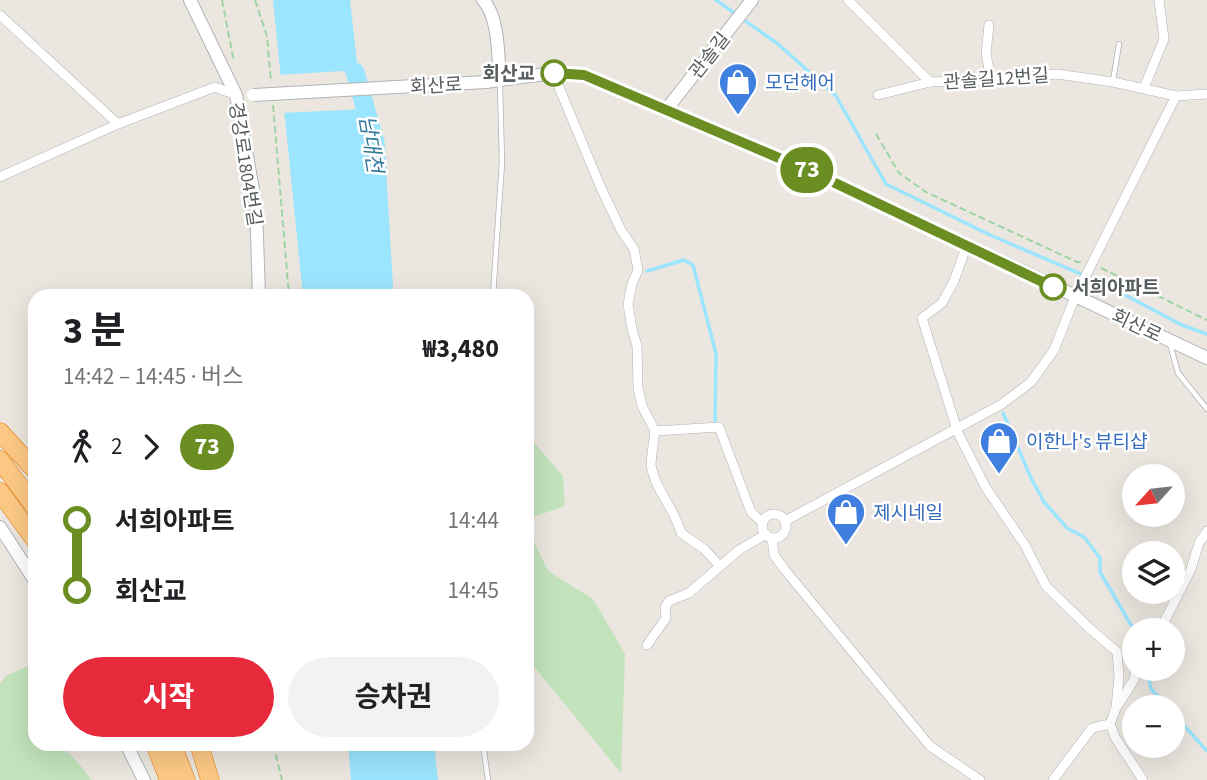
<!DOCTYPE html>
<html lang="ko">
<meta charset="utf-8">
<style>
:root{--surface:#fff;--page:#f2f2f2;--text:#202124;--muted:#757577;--accent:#e7293c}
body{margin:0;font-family:"Source Sans 3","Noto Sans KR",sans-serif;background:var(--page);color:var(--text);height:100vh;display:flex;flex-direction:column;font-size:26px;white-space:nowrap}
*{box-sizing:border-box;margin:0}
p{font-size:23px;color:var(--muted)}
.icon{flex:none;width:38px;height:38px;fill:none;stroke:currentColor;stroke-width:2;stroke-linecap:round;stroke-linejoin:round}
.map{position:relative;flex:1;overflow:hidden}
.panel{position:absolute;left:28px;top:289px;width:506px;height:462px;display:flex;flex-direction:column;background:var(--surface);border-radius:21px;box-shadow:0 7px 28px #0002}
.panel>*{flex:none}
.badge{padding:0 14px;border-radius:23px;font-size:24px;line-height:46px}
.needle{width:46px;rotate:243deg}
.controls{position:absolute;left:1122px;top:464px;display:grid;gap:14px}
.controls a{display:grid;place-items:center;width:63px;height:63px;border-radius:50%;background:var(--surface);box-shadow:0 7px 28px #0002;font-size:35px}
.map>.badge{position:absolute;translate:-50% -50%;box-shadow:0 0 0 4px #fff}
.legs{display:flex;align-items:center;gap:10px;height:77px;padding:0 35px;font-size:23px}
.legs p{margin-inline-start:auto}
.headline{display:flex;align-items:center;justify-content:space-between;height:119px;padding:0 35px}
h1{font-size:38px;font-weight:700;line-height:52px}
.button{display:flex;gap:14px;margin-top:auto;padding:14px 35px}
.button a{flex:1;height:80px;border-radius:42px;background:var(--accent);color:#fff;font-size:28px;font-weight:700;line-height:80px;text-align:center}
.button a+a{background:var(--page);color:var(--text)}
ul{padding:0 35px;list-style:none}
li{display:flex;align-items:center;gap:24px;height:70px;font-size:26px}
li i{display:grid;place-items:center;width:10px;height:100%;margin:0 9px;background:currentColor}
li i::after{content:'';width:18px;height:18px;margin:-9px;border:5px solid;border-radius:50%;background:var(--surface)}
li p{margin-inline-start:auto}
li:first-child i{background:linear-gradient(#0000 50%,currentColor 0)}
li:last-child i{background:linear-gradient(currentColor 50%,#0000 0)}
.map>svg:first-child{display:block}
</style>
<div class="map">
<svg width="1207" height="780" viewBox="0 0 1207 780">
<rect width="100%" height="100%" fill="#ebe6df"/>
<!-- green -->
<g fill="#c2e3bb">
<polygon points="531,439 563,476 565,506 527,519 527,442"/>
<polygon points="527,527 548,571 593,599 625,654 621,773 527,658"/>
<polygon points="28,666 35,666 35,744 58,744 73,757 92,780 0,780 0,684 6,676"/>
</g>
<!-- water -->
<g fill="#9ce5fe">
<polygon points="273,0 350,0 383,296 303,296"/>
<polygon points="348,744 434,744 438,780 351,780"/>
</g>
<!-- pier -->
<polygon fill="#ebe6df" points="361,70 366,109 281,113 277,75"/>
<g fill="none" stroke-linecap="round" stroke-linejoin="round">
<!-- stream -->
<g stroke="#9ce5fe" stroke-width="3.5">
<polyline points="716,0 778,44 836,96 886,184 990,235 1104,284 1182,325 1207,334"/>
<polyline points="647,271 684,260 693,265 716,354 715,423"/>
<polyline points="1003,413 1031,478 1044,502 1067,528 1084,537 1100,558 1100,572 1134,630"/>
<polyline points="1147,669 1151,689 1168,707"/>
<polyline points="1172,712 1207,751"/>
</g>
<!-- river -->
<polyline stroke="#9ce5fe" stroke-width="19" points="355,72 375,142 384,296"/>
<!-- lane casing -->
<g stroke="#b0b4b7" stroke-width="6">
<g id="lane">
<polyline points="1113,81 1119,44"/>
<polyline points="493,296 502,162 500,84"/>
<polyline points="1170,344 1178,373 1207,409"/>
<polyline points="483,744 488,780"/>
</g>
</g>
<!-- street casing -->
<g stroke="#b0b4b7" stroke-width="10">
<g id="street">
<polyline points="848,0 930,82 991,80 1057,74 1113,82 1176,96 1207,94"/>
<polyline points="0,15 118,124"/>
<polyline points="989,25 986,53 991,80"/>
<polyline points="553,73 601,188 621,230 634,249 638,270 632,284 628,304 632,329 637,346 638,388 642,406 655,431 719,427 751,512 763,523"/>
<polyline points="1144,88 1164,39 1159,0"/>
<polyline points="878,95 930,82"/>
<polyline points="0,177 118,124 215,87 236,95"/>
<polyline points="967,245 954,281 942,303 922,318 958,433 986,488 1025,545 1046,586 1088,627 1117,652 1119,676 1116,708"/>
<path d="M 655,431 C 654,439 651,459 651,465 C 655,490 675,509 681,533 L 704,549 L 720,566"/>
<circle cx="774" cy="526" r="12"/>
<polyline points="785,521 1002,404 1031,382 1054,350 1075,297 1176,96"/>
<polyline points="772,538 774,555 785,570 930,746 980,780"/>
<polyline points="1160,630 1191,569 1199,543 1207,531"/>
<polyline points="647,645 666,618 665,607 669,601 689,593 739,550 766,534"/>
<polyline points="1136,668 1134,680 1116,708 1110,724 1115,737 1143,780"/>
<polyline points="1053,780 1092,728 1110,724"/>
</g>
</g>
<!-- secondary casing -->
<g stroke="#afb4b7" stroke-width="14">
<g id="secondary">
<polyline points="190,0 236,95 256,206 259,296"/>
<path d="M 483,0 C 499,17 498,56 500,79"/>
<polyline points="486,82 553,73 584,75 812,172 1207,358"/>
<polyline points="666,110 752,0"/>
<polyline points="0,527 35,581"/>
<polyline points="126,744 144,780"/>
</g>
</g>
<!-- highway casing -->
<g stroke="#e87702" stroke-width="19">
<g id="highway">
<polyline points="0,432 35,470"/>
<polyline points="0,460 35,507"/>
<polyline points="0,492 35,540"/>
<polyline points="155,744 169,780"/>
<polyline points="172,744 186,780"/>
<polyline points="199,744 210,780"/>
</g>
</g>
<!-- path -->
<g stroke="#9ed5a2" stroke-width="2" stroke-dasharray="7 3.5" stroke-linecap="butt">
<polyline points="222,0 234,62"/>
<polyline points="255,0 267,36 271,82"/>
<polyline points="273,105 289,296"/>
<polyline points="876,134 899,173 926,192 1077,262 1083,262"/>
<polyline points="1101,268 1207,320"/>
<polyline points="273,744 282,780"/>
</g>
<!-- lane -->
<use href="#lane" stroke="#fff" stroke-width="4.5"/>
<!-- street -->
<use href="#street" stroke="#fff" stroke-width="9"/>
<!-- secondary -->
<use href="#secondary" stroke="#fff" stroke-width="12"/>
<!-- highway -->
<use href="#highway" stroke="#fcc985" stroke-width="18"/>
<!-- secondary-bridge casing -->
<g stroke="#afb4b7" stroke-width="14" stroke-linecap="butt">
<polyline id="secondary-bridge" points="253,95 486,82"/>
</g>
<!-- secondary-bridge -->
<use href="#secondary-bridge" stroke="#fff" stroke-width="12"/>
</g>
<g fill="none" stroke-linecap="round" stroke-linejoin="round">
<!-- line-1 casing -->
<g stroke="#fff" stroke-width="16">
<polyline id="line-1" points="554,73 584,75 812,172 1053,287"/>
</g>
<!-- line-1 -->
<use href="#line-1" stroke="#6b8e23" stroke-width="10"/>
</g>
<!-- icons -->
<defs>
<g id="shop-pin" transform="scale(2.0125)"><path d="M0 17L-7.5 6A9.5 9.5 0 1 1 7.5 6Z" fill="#3f7fe0" stroke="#fff"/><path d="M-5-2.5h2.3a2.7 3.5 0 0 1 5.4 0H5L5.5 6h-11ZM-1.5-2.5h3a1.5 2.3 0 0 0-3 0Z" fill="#fff"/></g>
</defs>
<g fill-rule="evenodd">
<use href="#shop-pin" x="738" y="82"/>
<use href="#shop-pin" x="999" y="441"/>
<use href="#shop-pin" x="846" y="512"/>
</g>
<!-- markers -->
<g fill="#fff" stroke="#6b8e23" stroke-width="3.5">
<circle cx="554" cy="73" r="12"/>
<circle cx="1053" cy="287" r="12"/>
</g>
<g text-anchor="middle" stroke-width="5" stroke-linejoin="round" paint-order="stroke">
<!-- street labels -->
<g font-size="19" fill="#585d60" stroke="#fff">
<text transform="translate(709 55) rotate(-52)" y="7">관솔길</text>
<text transform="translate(996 78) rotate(-4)" y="7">관솔길12번길</text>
<text transform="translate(436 85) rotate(-3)" y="7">회산로</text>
<text transform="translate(246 164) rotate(81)" y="7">경강로1804번길</text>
<text transform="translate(1137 325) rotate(25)" y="7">회산로</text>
</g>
<!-- stop labels -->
<g font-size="19" font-weight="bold" fill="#585d60" stroke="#fff" text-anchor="end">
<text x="535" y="80">회산교</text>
<text x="1072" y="294" text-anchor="start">서희아파트</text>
</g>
<!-- shop labels -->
<g font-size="19" fill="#366cbe" stroke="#fff" text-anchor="start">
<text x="765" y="89">모던헤어</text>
<text x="1026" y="448">이한나's 뷰티샵</text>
<text x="873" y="519">제시네일</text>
</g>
<!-- water labels -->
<g font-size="21" font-style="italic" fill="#377b9d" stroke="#fff">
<text transform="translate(371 144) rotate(81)" y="7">남대천</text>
</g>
</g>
</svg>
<div class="controls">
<a><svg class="needle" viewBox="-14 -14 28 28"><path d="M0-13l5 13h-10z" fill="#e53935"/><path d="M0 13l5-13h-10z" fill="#757577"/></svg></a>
<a><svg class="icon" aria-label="layers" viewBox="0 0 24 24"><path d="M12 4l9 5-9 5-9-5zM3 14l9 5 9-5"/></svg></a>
<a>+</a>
<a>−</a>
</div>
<b class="badge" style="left:807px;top:170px;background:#6b8e23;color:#fff">73</b>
<section class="panel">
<div class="headline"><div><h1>3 분</h1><p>14:42 – 14:45 · 버스</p></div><b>₩3,480</b></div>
<div class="legs"><svg class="icon" aria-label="walk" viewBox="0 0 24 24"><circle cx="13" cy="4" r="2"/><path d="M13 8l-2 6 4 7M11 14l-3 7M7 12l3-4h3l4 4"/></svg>2<svg class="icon" aria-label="forward" viewBox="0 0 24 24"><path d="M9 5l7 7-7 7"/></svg><b class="badge" style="background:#6b8e23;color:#fff">73</b></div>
<ul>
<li><i style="color:#6b8e23"></i><b>서희아파트</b><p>14:44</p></li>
<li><i style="color:#6b8e23"></i><b>회산교</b><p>14:45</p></li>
</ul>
<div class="button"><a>시작</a><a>승차권</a></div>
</section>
</div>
